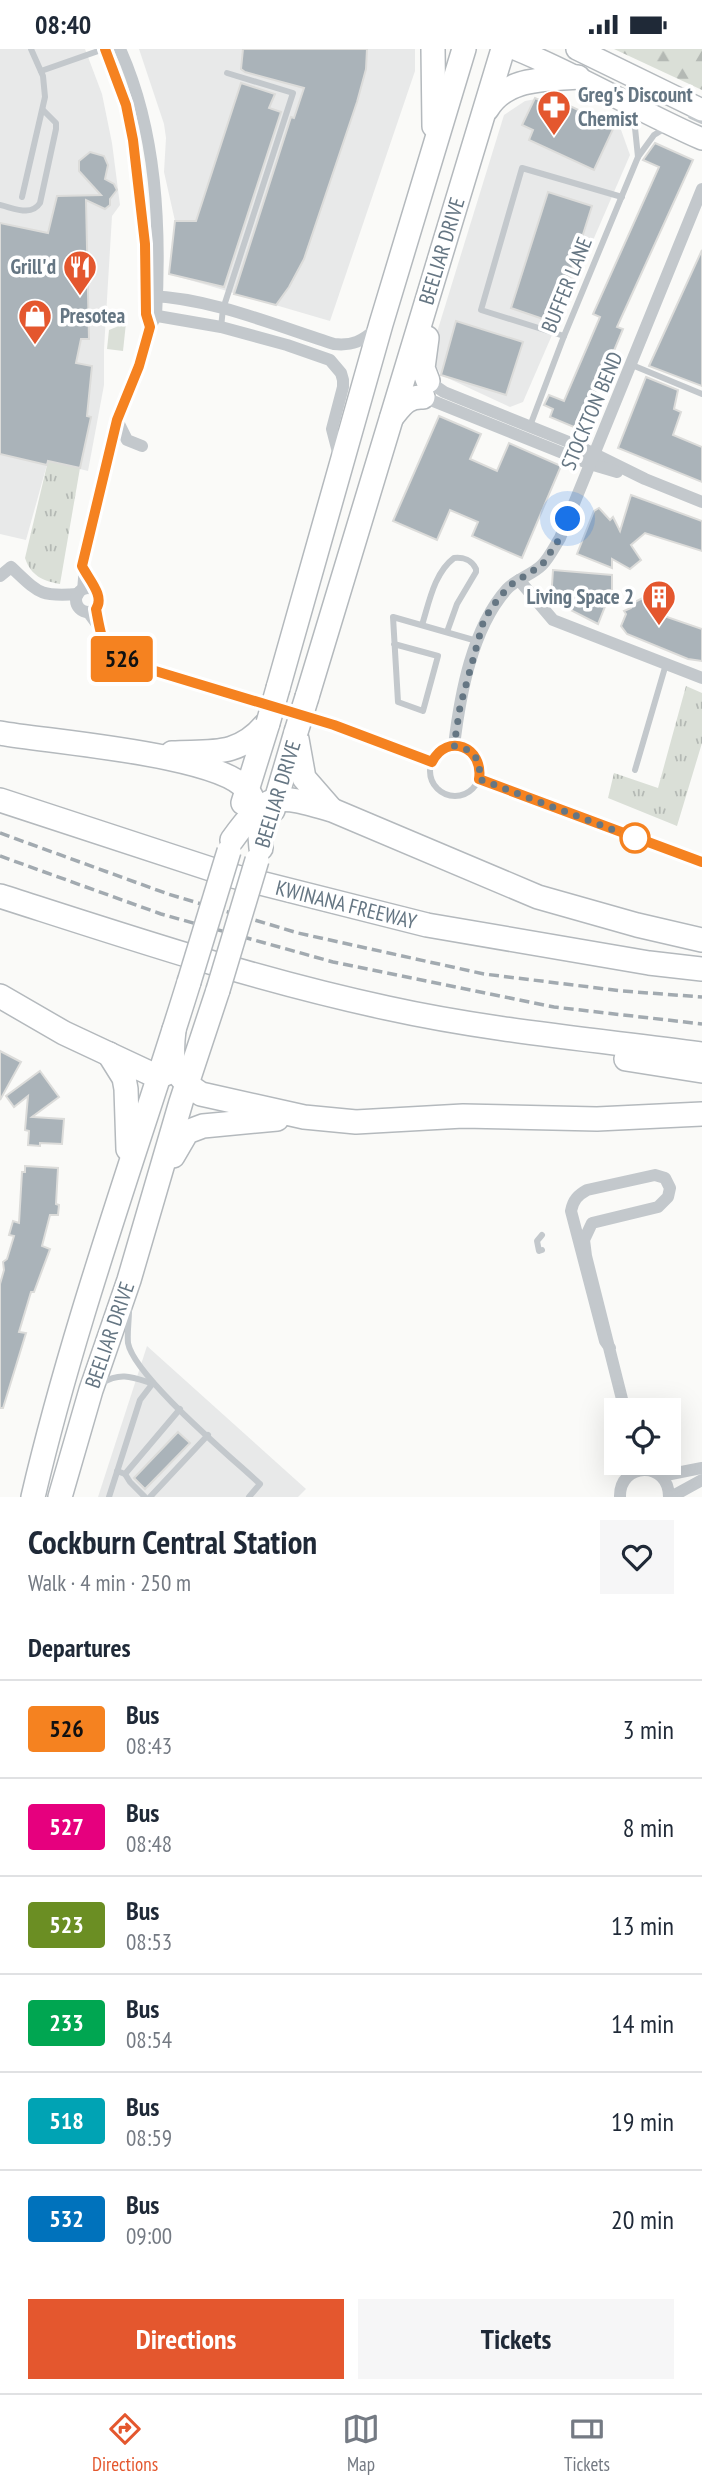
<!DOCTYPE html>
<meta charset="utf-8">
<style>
:root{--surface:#fff;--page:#f6f6f7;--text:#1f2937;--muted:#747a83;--line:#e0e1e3;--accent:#e4572e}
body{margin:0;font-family:"PT Sans Narrow",sans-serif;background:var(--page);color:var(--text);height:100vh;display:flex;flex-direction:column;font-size:26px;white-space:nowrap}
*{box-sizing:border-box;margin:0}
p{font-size:23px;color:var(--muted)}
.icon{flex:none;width:38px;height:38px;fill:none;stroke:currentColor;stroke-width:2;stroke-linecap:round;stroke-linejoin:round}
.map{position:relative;height:1448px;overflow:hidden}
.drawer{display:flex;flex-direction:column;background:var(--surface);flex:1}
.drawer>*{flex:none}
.badge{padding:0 14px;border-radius:5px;font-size:24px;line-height:46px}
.controls{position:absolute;left:604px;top:1349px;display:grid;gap:14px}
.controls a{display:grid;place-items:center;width:77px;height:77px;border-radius:0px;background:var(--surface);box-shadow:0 7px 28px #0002;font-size:35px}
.you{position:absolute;width:35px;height:35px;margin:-18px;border:5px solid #fff;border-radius:50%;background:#1a73e8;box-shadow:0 0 0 10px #1a73e833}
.map>.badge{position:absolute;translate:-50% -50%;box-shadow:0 0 0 4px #fff}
h2{padding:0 28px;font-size:26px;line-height:63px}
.round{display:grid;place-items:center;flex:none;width:74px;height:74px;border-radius:0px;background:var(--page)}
.headline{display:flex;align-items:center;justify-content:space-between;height:119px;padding:0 28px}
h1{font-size:33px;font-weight:700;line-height:52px}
.button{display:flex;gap:14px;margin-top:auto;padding:14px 28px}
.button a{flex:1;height:80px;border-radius:0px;background:var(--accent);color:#fff;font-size:28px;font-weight:700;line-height:80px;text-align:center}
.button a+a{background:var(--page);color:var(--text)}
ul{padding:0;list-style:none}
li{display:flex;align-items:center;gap:21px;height:98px;padding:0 28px;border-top:2px solid var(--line)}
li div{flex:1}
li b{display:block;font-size:26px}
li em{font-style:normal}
li .badge{min-width:77px;font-weight:700;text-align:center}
.status{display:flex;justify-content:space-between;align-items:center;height:49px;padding:0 35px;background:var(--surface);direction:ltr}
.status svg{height:19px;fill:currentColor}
.tabs{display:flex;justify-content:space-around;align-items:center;height:98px;border-top:2px solid var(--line);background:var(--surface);font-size:19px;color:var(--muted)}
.tabs a{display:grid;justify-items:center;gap:4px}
.tabs .current{color:var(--accent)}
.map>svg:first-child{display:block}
</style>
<div class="status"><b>08:40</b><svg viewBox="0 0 49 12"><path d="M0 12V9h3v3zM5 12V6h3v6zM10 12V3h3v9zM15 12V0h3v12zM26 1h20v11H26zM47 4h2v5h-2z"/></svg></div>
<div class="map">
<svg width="702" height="1448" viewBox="0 0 702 1448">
<defs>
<pattern id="grass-tufts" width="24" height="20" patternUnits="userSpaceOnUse" patternTransform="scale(1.75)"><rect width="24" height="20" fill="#dadfd7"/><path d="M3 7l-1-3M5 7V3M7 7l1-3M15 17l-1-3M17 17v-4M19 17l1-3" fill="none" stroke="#b4b9b4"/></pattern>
<pattern id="forest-firs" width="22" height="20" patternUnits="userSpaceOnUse" patternTransform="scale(1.75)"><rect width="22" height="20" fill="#dadfd7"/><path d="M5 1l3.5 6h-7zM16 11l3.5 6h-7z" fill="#b4b9b4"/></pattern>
</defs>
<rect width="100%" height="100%" fill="#fafaf8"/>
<!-- built -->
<g fill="#e8e9e9">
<polygon points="0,0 85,0 102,45 112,94 120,156 112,167 104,300 104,336 88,422 48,412 26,491 0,485"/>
<polygon points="139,0 415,0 415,22 330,272 169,225 175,172 164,123 166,89 164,75"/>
<polygon points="547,48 620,78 630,106 523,353 510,358 441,326 430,306 504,66 525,52"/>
<polygon points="147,1297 306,1440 298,1448 98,1448"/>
</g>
<!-- grass -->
<g fill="url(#grass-tufts)">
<polygon points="126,274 123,302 107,300 109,281"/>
<path d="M 48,412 L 80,419 L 60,535 C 43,532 31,527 25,509 Z"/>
<polygon points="686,637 702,644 702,694 677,777 608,749 614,724 658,739"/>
</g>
<!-- forest -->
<polygon fill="url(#forest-firs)" points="614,0 702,0 702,41"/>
<!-- building -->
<g fill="#aab3b9" stroke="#dcdcda" stroke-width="2">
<polygon points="243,0 367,0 366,20 357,53 304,210 289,238 276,256 234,245 291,68 294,69 304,39 245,23 241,20"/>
<polygon points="241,34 275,45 269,59 281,63 224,238 169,225 175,172 196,172"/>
<polygon points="551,48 614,78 594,121 529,91 533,81 522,76 535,49 548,55"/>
<polygon points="655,94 693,111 617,278 623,280 581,381 550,368 553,360 544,356 549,346 564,352 600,268 593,265 659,118 643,111"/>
<polygon points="90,103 104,107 108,116 105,130 114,135 117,141 110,150 110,156 105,160 86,151 89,290 81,290 76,314 92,317 87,367 91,368 80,419 48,412 47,416 0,405 0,174 48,184 57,147 101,146 79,122 79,112"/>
<polygon points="548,143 592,157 561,255 552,253 546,271 511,259"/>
<polygon points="702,201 702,337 649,317"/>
<polygon points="456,272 523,293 506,346 441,326"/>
<polygon points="646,328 678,341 674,360 681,363 673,386 702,398 702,433 618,399"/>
<polygon points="439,367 481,385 470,410 497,422 509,394 561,417 522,509 472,487 478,473 450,461 437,491 393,472"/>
<polygon points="631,446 702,472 702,502 645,484 631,496 641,511 630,520 612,510 612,519 577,505 594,462 599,459 610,471 613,468 620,482"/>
<polygon points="553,521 612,526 612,541 583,545 606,555 598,575 551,551"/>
<polygon points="650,545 661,566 702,580 702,612 688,610 627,585 621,577 626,565 624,562 631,559 633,554"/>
<polygon points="0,1002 21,1013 0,1051"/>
<polygon points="40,1022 59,1048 32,1068 64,1070 62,1095 40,1094 40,1097 28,1096 29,1082 25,1081 28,1047 14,1058 6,1047"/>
<polygon points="25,1117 58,1119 56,1155 59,1156 58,1166 50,1166 42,1197 50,1200 34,1243 31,1243 19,1283 26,1284 3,1359 0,1359 0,1235 4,1221 3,1213 7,1210 14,1187 9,1186 13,1172 19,1174 22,1123 25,1123"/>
<polygon points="178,1383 190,1394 145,1440 134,1429"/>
</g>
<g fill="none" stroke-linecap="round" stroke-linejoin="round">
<!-- primary casing -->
<g stroke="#b5babe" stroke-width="24">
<g id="primary">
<path d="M 515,0 C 579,26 638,62 702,90"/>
<polyline points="577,0 702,61"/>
</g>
</g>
<!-- highway casing -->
<g stroke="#b4b9bd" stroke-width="26">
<g id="highway">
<polyline points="433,0 434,77"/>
<path d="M 487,60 C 506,28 545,31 578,28"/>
<polyline points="427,289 423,319 428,332"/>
<path d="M 392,368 C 401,357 407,347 423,348"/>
<polyline points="278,639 381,275 464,0"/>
<polyline points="307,648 503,0"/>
<path d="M 0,684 C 49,693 222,705 248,742 C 260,759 259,779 261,799"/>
<polyline points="297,690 304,729 331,760"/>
<path d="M 172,704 C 211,702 238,708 265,676"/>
<polyline points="0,751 229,826 427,876 649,914 702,920"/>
<polyline points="243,754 268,674"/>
<polyline points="273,761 296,683"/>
<path d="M 232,791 C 267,742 277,745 332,761 L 538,848 L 637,876 L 702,891"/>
<path d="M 0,847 C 128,888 256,931 387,959 C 491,982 597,991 702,1005"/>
<polyline points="0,947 64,984 158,1028 170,1023"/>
<path d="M 174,981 C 170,1013 172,1027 201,1045 L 304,1068 L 356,1073 L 463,1067 L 597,1070 L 702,1065"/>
<polyline points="109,1005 124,1029 126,1040 128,1100"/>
<polyline points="626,1010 702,1022"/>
<polyline points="173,1107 187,1083 203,1077 277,1070"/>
<path d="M 33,1448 C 74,1273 136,1104 189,933"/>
<polyline points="60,1448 91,1341 129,1231 181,1053 218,941"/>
</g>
</g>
<!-- lane -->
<g stroke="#c3c8cc" stroke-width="6">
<polyline points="41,22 104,0"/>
<polyline points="625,60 635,79 638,108"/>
<polyline points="691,67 702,72"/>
<polyline points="22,148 45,48 43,27 31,0"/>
<path d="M 0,156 C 14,159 31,168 40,154 L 56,80 L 56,74 L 43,61"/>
<polyline points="221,278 223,260 293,44 227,24"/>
<polyline points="564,287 481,261 522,119 622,148"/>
<polyline points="632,316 702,345"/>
<polyline points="530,377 564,287 638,108 654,86 667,78"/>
<polyline points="83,519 95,541"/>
<polyline points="80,542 82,517 116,373"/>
<path d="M 95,560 C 98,572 98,587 105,597 C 120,617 238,646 269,655"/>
<polyline points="83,561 99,583"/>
<path d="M 422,576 C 429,554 434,524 454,509 C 463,508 472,511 476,520 L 476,523 L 457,555 L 447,583"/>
<polyline points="394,595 438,607 423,662 398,653 393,568 477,592"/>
<polyline points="279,659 334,676 432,713"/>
<circle cx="455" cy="722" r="25"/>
<polyline points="635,721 666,615"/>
<polyline points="479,730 702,813"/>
<polyline points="542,1186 537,1192 539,1202 542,1201"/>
<path d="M 129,1261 C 129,1272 127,1283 128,1294 C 134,1327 232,1409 260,1435 L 249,1448"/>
<path d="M 102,1334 C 120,1323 132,1328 151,1334"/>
<polyline points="117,1422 125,1425 180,1360"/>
<polyline points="125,1425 130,1433 145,1448"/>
<polyline points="109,1448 140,1351 153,1334"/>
<polyline points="150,1448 208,1386"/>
</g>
<!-- street -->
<g stroke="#c3c8cc" stroke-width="12">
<path d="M 105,0 C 136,64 141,137 145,206 C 146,222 143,258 147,271"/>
<path d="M 120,0 C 157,82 161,179 156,267 L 150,278 L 136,327 L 117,371 L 127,391 L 142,397"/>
<path d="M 150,247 C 211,249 277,277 334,295 C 353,297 362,292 376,280"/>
<polyline points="146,265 221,278 287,296 330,311 341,324 343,331 343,338 332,380 339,407"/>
<polyline points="428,332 444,343 576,396 645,430 702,453"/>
<polyline points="423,348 590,415 617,423"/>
<path d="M 0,527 L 11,518 C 39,544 39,548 78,545"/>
<polyline points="519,531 553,571 702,629"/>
<circle cx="88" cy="551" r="12"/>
<path d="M 454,697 C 460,646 472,579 507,540 C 516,530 532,526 542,516 C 549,509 555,497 560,489 L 702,140"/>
<path d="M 610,1299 L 605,1292 L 571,1162 C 573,1151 578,1146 587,1141 L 655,1126 L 665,1129 L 670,1139 L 668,1148 L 658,1158 L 592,1174 L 584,1191 L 586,1207 L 625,1362"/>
<polyline points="661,1427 702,1419"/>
<path d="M 620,1448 C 619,1413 669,1411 669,1448"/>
<polyline points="671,1448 702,1431"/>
</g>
<!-- primary -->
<use href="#primary" stroke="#fff" stroke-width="21"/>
<!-- highway -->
<use href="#highway" stroke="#fff" stroke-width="23"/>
<!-- rail -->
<g stroke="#a2aab0" stroke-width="3.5" stroke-dasharray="10 5" stroke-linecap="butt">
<polyline points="0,784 168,845 298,884 484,925 622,942 702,948"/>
<polyline points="0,807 161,865 333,913 554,958 702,975"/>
</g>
<!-- highway-bridge casing -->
<g stroke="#b4b9bd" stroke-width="26" stroke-linecap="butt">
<g id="highway-bridge">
<polyline points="268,674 278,639"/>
<polyline points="296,683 307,648"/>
<polyline points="189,933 229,802"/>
<polyline points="218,941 257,811"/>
</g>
</g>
<!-- highway-bridge -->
<use href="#highway-bridge" stroke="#fff" stroke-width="23"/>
</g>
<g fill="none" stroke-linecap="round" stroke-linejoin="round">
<!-- line casing -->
<g stroke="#fff" stroke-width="16">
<path id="line" d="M 105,0 L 126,56 L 133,91 L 145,195 L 146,265 L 150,278 L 139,317 L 117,371 L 82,517 C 89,531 105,547 96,560 C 103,599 104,604 142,618 L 334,676 L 432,713 C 447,683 484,698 479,730 L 702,813"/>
</g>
<!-- line -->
<use href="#line" stroke="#f58220" stroke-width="10"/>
<!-- walk -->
<path stroke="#657683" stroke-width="7" stroke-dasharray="0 12.6" d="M 568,470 L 560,489 L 542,516 L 509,537 L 491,559 L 483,574 L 460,658 L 454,697 C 473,699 482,711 479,730 L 635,789"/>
</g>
<!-- icons -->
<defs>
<g id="pharmacy-pin" transform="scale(1.75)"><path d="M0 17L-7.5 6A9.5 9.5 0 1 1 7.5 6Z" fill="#e4572e" stroke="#fff"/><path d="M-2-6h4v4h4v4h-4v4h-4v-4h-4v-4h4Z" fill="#fff"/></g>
<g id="restaurant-pin" transform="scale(1.75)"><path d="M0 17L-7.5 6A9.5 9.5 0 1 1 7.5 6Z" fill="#e4572e" stroke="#fff"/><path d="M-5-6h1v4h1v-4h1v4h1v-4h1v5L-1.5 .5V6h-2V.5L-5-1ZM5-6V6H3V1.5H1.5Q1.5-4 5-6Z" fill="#fff"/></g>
<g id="shop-pin" transform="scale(1.75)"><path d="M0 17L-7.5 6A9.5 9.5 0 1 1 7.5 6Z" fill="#e4572e" stroke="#fff"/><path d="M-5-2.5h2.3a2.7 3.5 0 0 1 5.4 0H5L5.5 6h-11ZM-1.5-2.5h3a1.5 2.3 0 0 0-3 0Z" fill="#fff"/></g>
<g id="building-pin" transform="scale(1.75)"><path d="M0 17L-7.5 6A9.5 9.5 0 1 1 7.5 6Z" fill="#e4572e" stroke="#fff"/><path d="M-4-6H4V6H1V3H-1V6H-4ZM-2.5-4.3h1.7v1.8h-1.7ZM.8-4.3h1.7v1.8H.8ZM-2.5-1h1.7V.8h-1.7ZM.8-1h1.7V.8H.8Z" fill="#fff"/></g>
</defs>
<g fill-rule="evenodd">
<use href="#pharmacy-pin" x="554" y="58"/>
<use href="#restaurant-pin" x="80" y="218"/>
<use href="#shop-pin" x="35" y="267"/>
<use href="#building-pin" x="659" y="548"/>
</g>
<!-- markers -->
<circle fill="#fff" stroke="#f58220" stroke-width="3.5" cx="635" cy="789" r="14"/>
<g text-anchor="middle" stroke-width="7" stroke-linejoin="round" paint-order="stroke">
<!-- poi labels -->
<g font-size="21" font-weight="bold" fill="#657683" stroke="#fff" text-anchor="start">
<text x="578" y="53">Greg's Discount<tspan x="578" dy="24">Chemist</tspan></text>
<text x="56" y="225" text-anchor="end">Grill'd</text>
<text x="60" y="274">Presotea</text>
<text x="634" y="555" text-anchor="end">Living Space 2</text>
</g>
<!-- street labels -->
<g font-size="21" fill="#657683" stroke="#fff">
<text transform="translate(442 202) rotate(-73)" y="7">BEELIAR DRIVE</text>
<text transform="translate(567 236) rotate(-68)" y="7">BUFFER LANE</text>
<text transform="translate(592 362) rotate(-67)" y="7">STOCKTON BEND</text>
<text transform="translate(278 745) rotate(-73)" y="7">BEELIAR DRIVE</text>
<text transform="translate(346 856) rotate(14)" y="7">KWINANA FREEWAY</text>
<text transform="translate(110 1286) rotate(-71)" y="7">BEELIAR DRIVE</text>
</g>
</g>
</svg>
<div class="controls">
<a><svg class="icon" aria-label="locate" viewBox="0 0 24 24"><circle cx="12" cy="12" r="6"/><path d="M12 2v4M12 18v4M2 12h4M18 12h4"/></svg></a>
</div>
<div class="you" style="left:568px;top:470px"></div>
<b class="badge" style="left:122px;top:610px;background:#f58220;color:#111">526</b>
</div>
<section class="drawer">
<div class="headline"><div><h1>Cockburn Central Station</h1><p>Walk · 4 min · 250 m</p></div><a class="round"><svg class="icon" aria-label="heart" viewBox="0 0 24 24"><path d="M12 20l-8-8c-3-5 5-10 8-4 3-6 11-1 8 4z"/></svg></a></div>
<h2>Departures</h2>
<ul>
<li><span class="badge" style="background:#f58220;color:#111">526</span><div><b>Bus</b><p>08:43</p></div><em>3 min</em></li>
<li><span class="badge" style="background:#e6007e;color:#fff">527</span><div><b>Bus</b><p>08:48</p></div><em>8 min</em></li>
<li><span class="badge" style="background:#6b8e23;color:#fff">523</span><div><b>Bus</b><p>08:53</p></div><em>13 min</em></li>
<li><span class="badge" style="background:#00a651;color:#fff">233</span><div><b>Bus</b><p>08:54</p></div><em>14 min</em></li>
<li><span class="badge" style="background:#00a3b4;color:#fff">518</span><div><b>Bus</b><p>08:59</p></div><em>19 min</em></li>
<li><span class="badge" style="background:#0072bc;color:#fff">532</span><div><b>Bus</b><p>09:00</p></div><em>20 min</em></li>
</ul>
<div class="button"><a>Directions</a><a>Tickets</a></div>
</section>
<nav class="tabs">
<a class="current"><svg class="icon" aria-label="directions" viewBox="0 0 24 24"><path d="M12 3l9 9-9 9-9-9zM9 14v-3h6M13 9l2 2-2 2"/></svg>Directions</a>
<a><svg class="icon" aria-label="map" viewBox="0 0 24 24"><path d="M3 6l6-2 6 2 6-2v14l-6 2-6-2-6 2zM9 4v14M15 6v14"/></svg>Map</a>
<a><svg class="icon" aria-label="tickets" viewBox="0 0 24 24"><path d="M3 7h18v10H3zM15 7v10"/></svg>Tickets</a>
</nav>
